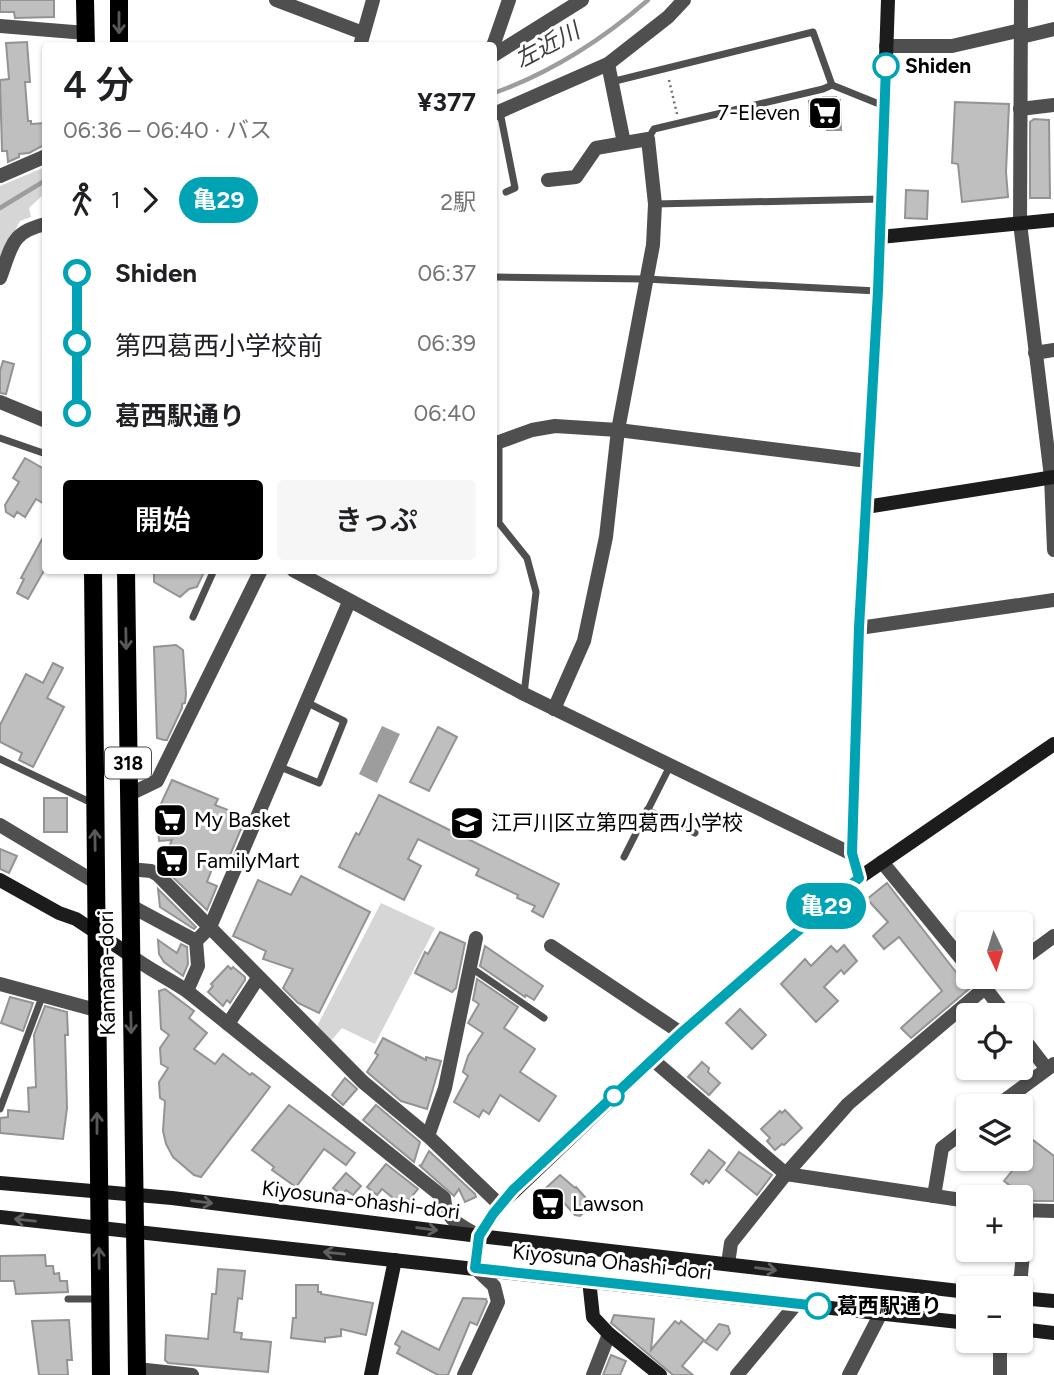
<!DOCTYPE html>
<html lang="ja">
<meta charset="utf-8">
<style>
:root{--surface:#fff;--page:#f6f6f6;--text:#202124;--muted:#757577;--accent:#000}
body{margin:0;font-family:Figtree,"Noto Sans JP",sans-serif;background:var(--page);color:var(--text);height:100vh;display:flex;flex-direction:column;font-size:26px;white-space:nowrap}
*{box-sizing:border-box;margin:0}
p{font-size:23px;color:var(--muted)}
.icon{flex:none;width:38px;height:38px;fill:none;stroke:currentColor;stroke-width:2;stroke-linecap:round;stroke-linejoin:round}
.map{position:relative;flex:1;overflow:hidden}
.sheet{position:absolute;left:42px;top:42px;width:455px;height:532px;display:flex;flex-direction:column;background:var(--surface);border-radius:7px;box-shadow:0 2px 5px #0004}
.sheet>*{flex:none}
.badge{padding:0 14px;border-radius:23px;font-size:24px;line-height:46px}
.needle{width:46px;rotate:176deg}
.buttons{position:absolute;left:956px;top:912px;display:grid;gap:14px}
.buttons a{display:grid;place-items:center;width:77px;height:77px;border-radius:7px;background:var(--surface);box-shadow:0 2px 5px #0004;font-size:35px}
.map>.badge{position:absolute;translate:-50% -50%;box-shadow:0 0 0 4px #fff}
.legs{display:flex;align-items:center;gap:10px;height:77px;padding:0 21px;font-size:23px}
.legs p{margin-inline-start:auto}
.summary{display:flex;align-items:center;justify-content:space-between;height:119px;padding:0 21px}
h1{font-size:38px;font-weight:600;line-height:52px}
.button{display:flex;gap:14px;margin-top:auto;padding:14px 21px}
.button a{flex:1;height:80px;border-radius:7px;background:var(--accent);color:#fff;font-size:28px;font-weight:600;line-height:80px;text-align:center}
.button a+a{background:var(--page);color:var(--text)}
ul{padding:0 21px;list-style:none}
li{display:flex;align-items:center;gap:24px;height:70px;font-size:26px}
li i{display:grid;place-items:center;width:10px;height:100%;margin:0 9px;background:currentColor}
li i::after{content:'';width:18px;height:18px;margin:-9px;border:5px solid;border-radius:50%;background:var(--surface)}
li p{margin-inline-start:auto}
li:first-child i{background:linear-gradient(#0000 50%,currentColor 0)}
li:last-child i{background:linear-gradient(currentColor 50%,#0000 0)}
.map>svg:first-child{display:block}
</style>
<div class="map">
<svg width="1054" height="1375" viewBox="0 0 1054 1375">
<rect width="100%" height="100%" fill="#fff"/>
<!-- green -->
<g fill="#d6d6d6">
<polygon points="45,167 45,193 29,208 31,217 20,221 0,260 0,186"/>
<polygon points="381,903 435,928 375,1044 342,1028 329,1043 315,1030"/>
</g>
<!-- water -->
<polygon fill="#9d9d9d" points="382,726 400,734 377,783 359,774"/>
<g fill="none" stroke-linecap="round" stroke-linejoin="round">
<!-- stream -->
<g stroke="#9d9d9d" stroke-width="4.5">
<path d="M 494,93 C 550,73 603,39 648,0"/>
<polyline points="0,208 46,180"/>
</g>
</g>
<!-- building -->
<g fill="#bfbfbf" stroke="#939393" stroke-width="2">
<polygon points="0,0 54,0 54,17 15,18 14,12 0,12"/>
<polygon points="27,42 30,82 25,82 28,121 31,121 31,124 46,123 46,144 29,153 19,154 19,157 8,162 7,151 2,151 0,80 9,79 6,43"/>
<polygon points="823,97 836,97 836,100 840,100 841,130 827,130 827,126 810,126 809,101 823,101"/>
<polygon points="955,102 1009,104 1006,172 1008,197 962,202 958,164 952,163"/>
<polygon points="1034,119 1049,120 1050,198 1030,198 1030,122"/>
<polygon points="906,190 928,191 927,219 905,218"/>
<polygon points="3,361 14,364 6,394 0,393 0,371"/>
<polygon points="25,458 46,470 46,505 36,499 25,517 17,512 14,517 6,512 5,505 19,482 13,478"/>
<polygon points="46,532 46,567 28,599 17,593 24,579 21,578"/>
<polygon points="154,570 205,570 197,587 189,589 180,597 154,582"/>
<polygon points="176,645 183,650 186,694 185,703 182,704 182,708 167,740 164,740 157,738 154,647"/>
<polygon points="53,663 63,668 47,698 64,707 33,767 19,760 22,753 0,742 0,725 26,674 43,683"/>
<polygon points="438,727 457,737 429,791 410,782"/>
<polygon points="172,780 218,799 215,805 246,817 228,860 217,856 207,882 217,886 207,910 161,866 172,840 159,841 157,806 160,806"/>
<polygon points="379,795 559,884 543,917 532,911 535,906 517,898 518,895 476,875 479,869 418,839 408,859 421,866 404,900 339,867 356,833 359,835"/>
<rect x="44" y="798" width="23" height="34"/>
<polygon points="0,849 17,856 9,873 0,869"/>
<polygon points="301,876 370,912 319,1013 298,1003 283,988 293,969 263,959 266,951 233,936 258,880 291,895"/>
<polygon points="887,883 969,989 911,1038 901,1028 942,991 899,937 884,949 873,936 888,922 867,899"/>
<polygon points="158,889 196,927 194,929 160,907"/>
<polygon points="440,932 465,943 456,988 452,992 415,973 425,952 428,954"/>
<polygon points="158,940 177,953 181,944 187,947 188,964 183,976 164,962 159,954"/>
<polygon points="844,945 857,961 844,974 841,970 824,987 838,1001 816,1022 781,984 805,959 811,966 831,946 837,952"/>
<polygon points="485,946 543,986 534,1000 526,995 525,997 480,966"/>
<polygon points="228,966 231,969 233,967 245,977 245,980 230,1003 227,1000 223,1006 208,992 213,986 211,984"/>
<polygon points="477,979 518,1007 504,1028 535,1049 520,1072 556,1096 539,1121 500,1095 489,1114 483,1110 479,1117 454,1102 468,1076 463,1072 468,1056 483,1033 468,1023 479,1004 473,1000"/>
<polygon points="165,989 194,1011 189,1018 207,1033 194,1049 215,1064 223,1054 250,1075 252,1073 270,1087 201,1177 194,1175 173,1157 166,1144 163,1131 165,1101 160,1098 159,1082 168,1068 161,1064 160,1048 169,1035 161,1029 159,991"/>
<polygon points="10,997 33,1003 23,1031 1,1023"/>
<polygon points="45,1006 67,1012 68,1035 65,1035 67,1108 63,1139 0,1133 0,1118 8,1117 8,1110 29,1112 28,1088 36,1087 34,1035"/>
<polygon points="740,1009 766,1035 752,1049 726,1023"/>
<polygon points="383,1038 426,1060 426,1057 441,1061 427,1109 401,1101 367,1072 378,1055 375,1053"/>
<polygon points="702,1062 709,1068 708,1072 720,1083 709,1095 688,1077"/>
<polygon points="345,1078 357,1089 343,1105 332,1095"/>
<polygon points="289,1105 355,1153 346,1165 324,1149 296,1187 272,1170 274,1167 252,1150"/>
<polygon points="376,1105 420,1142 414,1162 363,1120"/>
<polygon points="785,1110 802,1128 784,1145 782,1144 775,1150 767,1141 770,1138 761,1129 780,1111 782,1113"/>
<polygon points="1020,1130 1054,1156 1054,1201 1030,1201 1004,1181 1020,1161"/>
<polygon points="709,1150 725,1163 709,1183 706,1180 703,1184 691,1174"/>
<polygon points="429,1151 475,1194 476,1197 465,1202 459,1189 454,1196 419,1165 421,1166"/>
<polygon points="739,1152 772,1175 757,1195 726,1170"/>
<polygon points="386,1164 418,1189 409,1200 393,1198 382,1189 377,1195 367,1187"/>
<polygon points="346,1173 361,1186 353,1195 346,1190 342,1195 333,1188"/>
<polygon points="560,1175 575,1188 576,1187 592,1205 580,1216 575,1215 564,1203 548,1218 534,1202 534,1199"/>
<polygon points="45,1255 46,1266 53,1266 54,1274 59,1273 60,1281 67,1281 68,1292 16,1294 14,1281 0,1281 0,1256"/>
<polygon points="218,1269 245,1271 242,1299 238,1298 234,1332 242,1333 241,1339 271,1342 268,1372 168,1363 165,1360 166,1335 208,1339 212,1294 216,1294"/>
<polygon points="296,1285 318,1285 318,1292 321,1292 321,1294 373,1303 366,1335 341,1329 341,1336 325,1338 325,1342 291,1338 293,1318 296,1318"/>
<polygon points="463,1298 486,1299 487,1302 477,1325 470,1322 448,1375 438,1375 397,1353 400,1347 395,1344 402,1331 439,1350"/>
<polygon points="614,1315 654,1319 651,1350 675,1321 679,1324 681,1321 704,1340 682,1366 693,1375 673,1375 616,1327 611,1323"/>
<polygon points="69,1320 72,1360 67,1360 68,1375 39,1375 32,1321"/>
<polygon points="719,1324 728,1326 730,1333 717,1350 705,1342"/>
<polygon points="611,1355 626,1361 620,1375 603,1375"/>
</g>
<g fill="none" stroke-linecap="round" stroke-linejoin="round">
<!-- path -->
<polyline stroke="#717171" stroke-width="2.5" stroke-dasharray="2 3.5" stroke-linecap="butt" points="669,80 677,114"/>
<!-- lane -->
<g stroke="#4f4f4f" stroke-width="7">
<polyline points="611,82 813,32 832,85 884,106"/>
<polyline points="500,112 515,188 506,192"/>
<polyline points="648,139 654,129 823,89 832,85"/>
<polyline points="655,204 881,199"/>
<polyline points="494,277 645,279 877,291"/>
<polyline points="0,438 46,454"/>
<polyline points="499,442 499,523 527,558 536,592 524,694"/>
<polyline points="193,617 214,570"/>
<polyline points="0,759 94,804"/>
<polyline points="278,766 319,783 344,721 306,702"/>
<polyline points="647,810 695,833"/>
<polyline points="624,857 670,766"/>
<polyline points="470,967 544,1018"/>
<polyline points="0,1109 42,997"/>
<polyline points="68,1299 99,1299"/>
</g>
<!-- street -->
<g stroke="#4f4f4f" stroke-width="14">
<polyline points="276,0 363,33"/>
<polyline points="1021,0 1020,223 1051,477 1054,550"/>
<polyline points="0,26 86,33"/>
<polyline points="1021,37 1054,29"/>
<polyline points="360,46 373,0"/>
<polyline points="493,46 509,0"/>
<polyline points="886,46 952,46 1021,30"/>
<polyline points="494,55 582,0"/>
<polyline points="608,64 624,143"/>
<polyline points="1020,109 1054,105"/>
<polyline points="494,114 608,64 668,17 684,0"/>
<polyline points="0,176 46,156"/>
<polyline points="548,180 576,177 596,148 648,139 655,204 653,245 618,430 606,537 584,641 554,709"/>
<path d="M 0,278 C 12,247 10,232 46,224"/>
<polyline points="1035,353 1054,350"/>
<polyline points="0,402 46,421"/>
<polyline points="494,442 499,442 532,430 555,426 618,430 868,461"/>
<polyline points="293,570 524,694 852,854"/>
<polyline points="859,628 1054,600"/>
<polyline points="128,795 157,781 261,570"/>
<polyline points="0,825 95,882"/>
<polyline points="882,862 968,967"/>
<polyline points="129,869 151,871 158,875 363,1082 428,1136 500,1205"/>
<polyline points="129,905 196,941"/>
<polyline points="551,946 681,1033"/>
<path d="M 130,955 C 148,969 168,978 187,991 L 444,1198 C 446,1221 460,1225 479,1236"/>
<polyline points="1020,961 1054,936"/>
<polyline points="976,976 1006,1015"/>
<polyline points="0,984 96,1010"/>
<polyline points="187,991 198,966 196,941 210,927 349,602"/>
<polyline points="228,1024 258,978"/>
<polyline points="1020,1034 1046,1068"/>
<polyline points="653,1060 786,1174 968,1201"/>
<polyline points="997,1106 1054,1064"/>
<polyline points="428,1136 445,1088 476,938"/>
<polyline points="934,1196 942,1148 968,1128"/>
<polyline points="1020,1210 1054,1211"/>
<polyline points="728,1264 731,1243 786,1174 848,1104 999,976"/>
<polyline points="1017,1288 1021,1275 1027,1211"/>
<polyline points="137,1369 192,1375"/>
<polyline points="464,1375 498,1302 494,1286 475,1268"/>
<polyline points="593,1375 609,1334"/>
<polyline points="737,1375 797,1303"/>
<polyline points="849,1375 881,1313"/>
<polyline points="1000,1375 1000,1350 1002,1340"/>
</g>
<!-- secondary -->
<g stroke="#1c1c1c" stroke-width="14">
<polyline points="880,237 1054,220"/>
<polyline points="866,507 1054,477"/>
<polyline points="859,878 852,854 859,628 878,291 888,0"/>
<polyline points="0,880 59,913 76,919 130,955"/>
<polyline points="0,1183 172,1198 479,1236 968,1292"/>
<polyline points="0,1217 968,1323"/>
<polyline points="475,1268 479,1236 500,1205 681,1033 859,878 1054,744"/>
<polyline points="589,1280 593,1317 609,1334 660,1375"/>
<polyline points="1020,1298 1054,1301"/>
<polyline points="1020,1329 1054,1333"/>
<polyline points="371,1375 395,1260"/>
</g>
<!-- primary -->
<g stroke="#000" stroke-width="18">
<polyline points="85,0 86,46"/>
<polyline points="119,0 119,46"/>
<polyline points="93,570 101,1375"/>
<polyline points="126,570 137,1375"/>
</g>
</g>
<!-- one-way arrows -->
<defs><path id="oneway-shaft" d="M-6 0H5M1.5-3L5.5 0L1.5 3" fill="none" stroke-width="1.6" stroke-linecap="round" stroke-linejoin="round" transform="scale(1.75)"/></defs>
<g stroke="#595959">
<use href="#oneway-shaft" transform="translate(119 23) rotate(90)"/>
<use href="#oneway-shaft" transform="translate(126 639) rotate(89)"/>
<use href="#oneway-shaft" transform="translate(95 840) rotate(-91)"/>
<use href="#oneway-shaft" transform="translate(131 1023) rotate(89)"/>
<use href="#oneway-shaft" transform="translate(97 1123) rotate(-90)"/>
<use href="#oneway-shaft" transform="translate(99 1258) rotate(-91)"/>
</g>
<g stroke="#606060">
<use href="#oneway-shaft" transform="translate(202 1202) rotate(7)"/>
<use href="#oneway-shaft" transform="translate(25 1220) rotate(-174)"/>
<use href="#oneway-shaft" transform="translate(427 1229) rotate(8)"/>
<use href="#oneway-shaft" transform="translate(334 1253) rotate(-174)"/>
<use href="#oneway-shaft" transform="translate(766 1269) rotate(7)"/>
</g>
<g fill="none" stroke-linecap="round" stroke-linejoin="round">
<!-- line-1 casing -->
<g stroke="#fff" stroke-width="16">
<polyline id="line-1" points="818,1306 475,1268 479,1236 493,1214 513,1190 681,1033 859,878 852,853 859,628 878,291 886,66"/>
</g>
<!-- line-1 -->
<use href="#line-1" stroke="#00a3b4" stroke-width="10"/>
</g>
<!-- icons -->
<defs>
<g id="supermarket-square" transform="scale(1.75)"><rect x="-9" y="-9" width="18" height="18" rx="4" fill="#000" stroke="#fff"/><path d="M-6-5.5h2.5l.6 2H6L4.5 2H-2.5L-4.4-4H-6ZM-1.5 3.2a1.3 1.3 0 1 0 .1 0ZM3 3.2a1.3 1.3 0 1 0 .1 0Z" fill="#fff"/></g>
<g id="school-square" transform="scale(1.75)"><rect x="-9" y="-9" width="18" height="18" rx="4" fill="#000" stroke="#fff"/><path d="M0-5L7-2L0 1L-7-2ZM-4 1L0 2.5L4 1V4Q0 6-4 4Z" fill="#fff"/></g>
</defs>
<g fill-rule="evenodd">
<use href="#supermarket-square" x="825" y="113"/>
<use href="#supermarket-square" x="170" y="820"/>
<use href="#school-square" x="467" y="823"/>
<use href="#supermarket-square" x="172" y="861"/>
<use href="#supermarket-square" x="548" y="1204"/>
</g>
<!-- markers -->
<g fill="#fff" stroke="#00a3b4" stroke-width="3.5">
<circle cx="886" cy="66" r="12"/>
<circle cx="614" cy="1096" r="9"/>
<circle cx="818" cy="1306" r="12"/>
</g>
<g text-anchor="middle" stroke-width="6" stroke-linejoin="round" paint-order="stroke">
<!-- shield labels -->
<rect fill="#fff" stroke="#4c4c4c" stroke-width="2" x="105" y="747.5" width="46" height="31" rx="5"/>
<g font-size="19" font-weight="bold" fill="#000">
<text x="128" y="770">318</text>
</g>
<!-- stop labels -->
<g font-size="21" font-weight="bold" fill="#000" stroke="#fff" text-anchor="start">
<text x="905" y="73">Shiden</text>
<text x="837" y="1313">葛西駅通り</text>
</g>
<!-- poi labels -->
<g font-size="21" fill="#000" stroke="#fff" text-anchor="start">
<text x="800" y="120" text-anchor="end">7-Eleven</text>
<text x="194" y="827">My Basket</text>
<text x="491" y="830">江戸川区立第四葛西小学校</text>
<text x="196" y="868">FamilyMart</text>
<text x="572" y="1211">Lawson</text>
</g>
<!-- street labels -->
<g font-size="21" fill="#000" stroke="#fff">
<text transform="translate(107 973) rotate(-91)" y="7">Kannana-dori</text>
<text transform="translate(361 1200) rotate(7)" y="7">Kiyosuna-ohashi-dori</text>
<text transform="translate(612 1262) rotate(6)" y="7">Kiyosuna Ohashi-dori</text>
</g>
<!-- water labels -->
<g font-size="23" font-style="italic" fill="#3e3e3e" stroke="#fff">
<text transform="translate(547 45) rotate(-28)" y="8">左近川</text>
</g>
</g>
</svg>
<div class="buttons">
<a><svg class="needle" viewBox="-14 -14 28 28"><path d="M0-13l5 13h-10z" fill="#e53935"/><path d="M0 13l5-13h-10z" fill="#757577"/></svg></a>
<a><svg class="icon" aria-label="locate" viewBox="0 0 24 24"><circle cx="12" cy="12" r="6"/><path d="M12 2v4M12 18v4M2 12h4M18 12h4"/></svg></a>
<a><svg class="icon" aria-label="layers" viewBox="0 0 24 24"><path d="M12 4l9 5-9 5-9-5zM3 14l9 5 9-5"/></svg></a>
<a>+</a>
<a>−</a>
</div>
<b class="badge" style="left:826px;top:906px;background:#00a3b4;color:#fff">亀29</b>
<section class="sheet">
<div class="summary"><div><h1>4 分</h1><p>06:36 – 06:40 · バス</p></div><b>¥377</b></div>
<div class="legs"><svg class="icon" aria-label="walk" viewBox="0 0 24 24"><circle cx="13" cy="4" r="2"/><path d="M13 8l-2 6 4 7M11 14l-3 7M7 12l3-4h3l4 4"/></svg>1<svg class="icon" aria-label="forward" viewBox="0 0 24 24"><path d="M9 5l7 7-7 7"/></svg><b class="badge" style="background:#00a3b4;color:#fff">亀29</b><p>2駅</p></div>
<ul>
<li><i style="color:#00a3b4"></i><b>Shiden</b><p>06:37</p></li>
<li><i style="color:#00a3b4"></i><span>第四葛西小学校前</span><p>06:39</p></li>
<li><i style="color:#00a3b4"></i><b>葛西駅通り</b><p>06:40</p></li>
</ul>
<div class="button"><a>開始</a><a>きっぷ</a></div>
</section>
</div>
